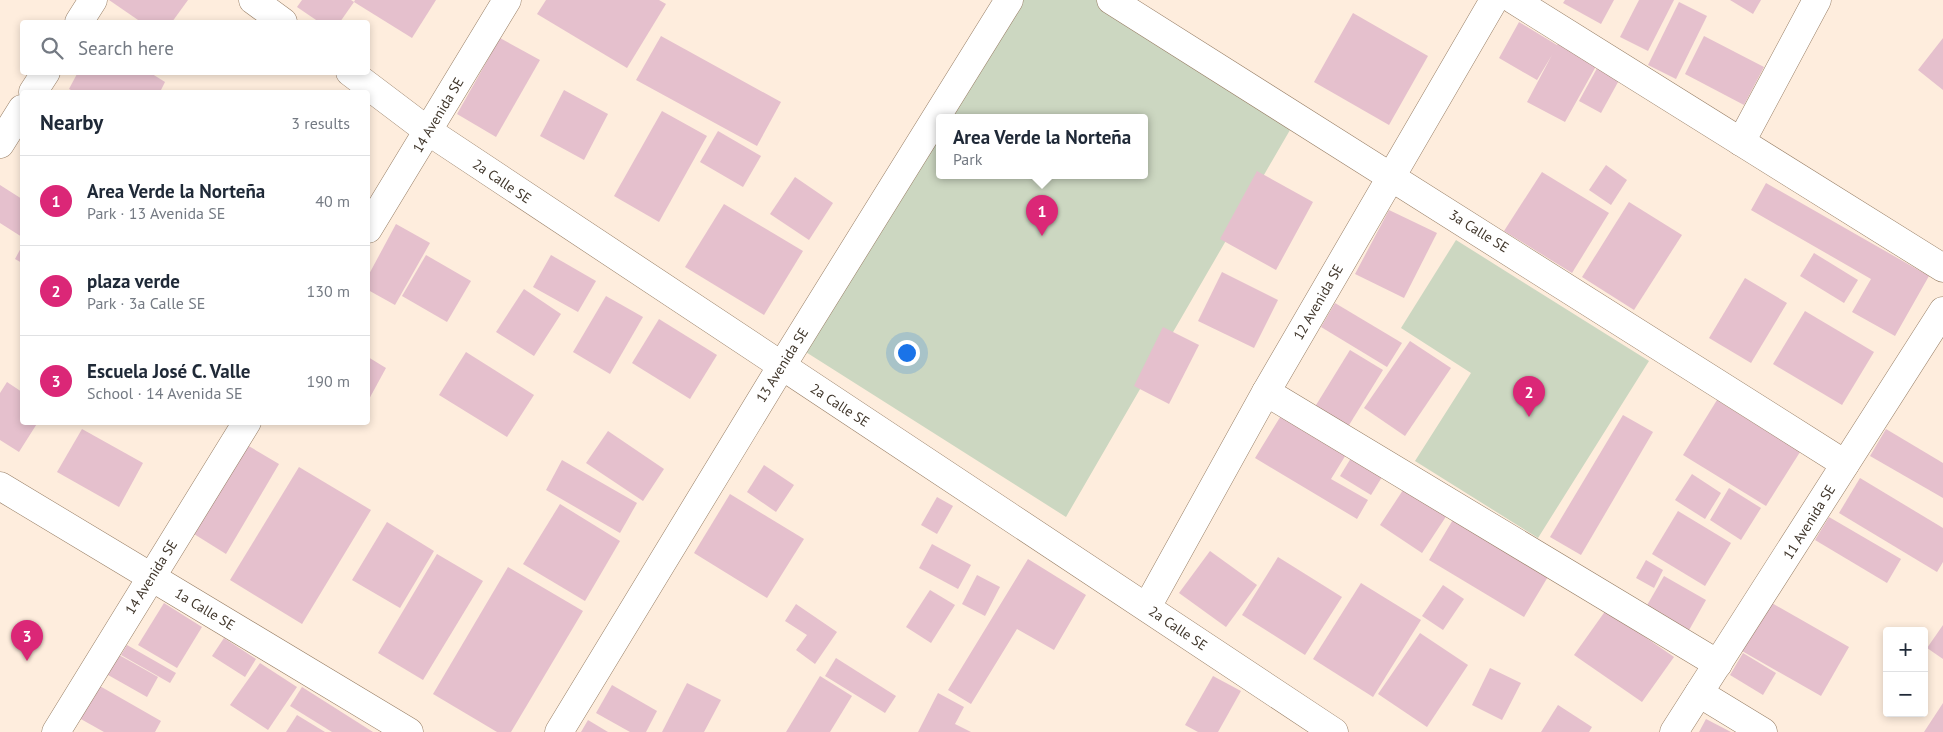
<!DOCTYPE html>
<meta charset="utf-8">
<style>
body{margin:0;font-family:"PT Sans",sans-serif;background:#f2f2f3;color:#1f2937}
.controls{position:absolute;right:15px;bottom:15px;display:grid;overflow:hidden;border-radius:5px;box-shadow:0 2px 8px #0003}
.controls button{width:45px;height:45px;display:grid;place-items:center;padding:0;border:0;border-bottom:1px solid #e0e1e3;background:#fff;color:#1f2937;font:25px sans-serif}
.you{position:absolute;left:906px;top:352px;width:18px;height:18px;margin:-12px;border:4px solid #fff;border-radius:50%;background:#1a73e8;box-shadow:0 0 0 8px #1a73e833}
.badge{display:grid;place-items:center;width:32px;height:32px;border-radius:50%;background:#db2777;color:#fff;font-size:16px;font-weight:700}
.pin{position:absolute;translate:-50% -41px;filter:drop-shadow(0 1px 2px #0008)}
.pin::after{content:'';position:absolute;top:26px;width:18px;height:15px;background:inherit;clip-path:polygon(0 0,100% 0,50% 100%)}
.popup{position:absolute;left:936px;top:114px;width:212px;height:65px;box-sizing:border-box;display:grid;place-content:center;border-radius:5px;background:#fff;filter:drop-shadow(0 1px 4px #0005);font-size:16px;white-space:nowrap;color:#747a83}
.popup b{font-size:19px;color:#1f2937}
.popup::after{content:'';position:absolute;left:50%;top:100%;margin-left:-10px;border:10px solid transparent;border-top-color:#fff}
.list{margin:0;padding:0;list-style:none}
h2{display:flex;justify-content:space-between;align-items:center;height:65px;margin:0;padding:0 20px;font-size:21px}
h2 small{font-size:16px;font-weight:400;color:#747a83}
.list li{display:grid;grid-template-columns:32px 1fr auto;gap:15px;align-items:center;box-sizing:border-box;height:90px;padding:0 20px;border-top:1px solid #e0e1e3}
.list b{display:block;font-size:19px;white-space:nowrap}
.list p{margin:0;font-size:16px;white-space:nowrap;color:#747a83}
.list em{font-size:16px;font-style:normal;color:#747a83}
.icon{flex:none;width:28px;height:28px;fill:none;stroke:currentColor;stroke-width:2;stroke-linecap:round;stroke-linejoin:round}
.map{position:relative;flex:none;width:1943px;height:732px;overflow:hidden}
.search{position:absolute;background:#fff;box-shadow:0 2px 8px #0003;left:20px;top:20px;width:350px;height:55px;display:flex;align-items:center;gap:12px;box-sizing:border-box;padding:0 18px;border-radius:5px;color:#747a83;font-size:19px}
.panel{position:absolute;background:#fff;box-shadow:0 2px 8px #0003;left:20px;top:90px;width:350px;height:335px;border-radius:5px}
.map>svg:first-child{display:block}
</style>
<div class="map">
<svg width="1943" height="732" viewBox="0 0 1943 732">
<rect width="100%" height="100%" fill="#feeddd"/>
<g fill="#ccd7c1" fill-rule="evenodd">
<path d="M 1004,0 L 1096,0 L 1290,130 L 1066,517 L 790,342 ZM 940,117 L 1144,117 L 1144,175 L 940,175 Z"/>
<path d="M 1456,240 L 1649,361 L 1538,538 L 1415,461 L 1471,373 L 1401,328 Z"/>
</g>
<g fill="#e5c0cd">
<path d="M 109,0 L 188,0 L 172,22 L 141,22 Z"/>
<path d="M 302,0 L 351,0 L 354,2 L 340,22 L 319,22 L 297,7 Z"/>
<path d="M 355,0 L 436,0 L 412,38 L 354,2 Z"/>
<path d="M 546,0 L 659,0 L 666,4 L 627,68 L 537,14 Z"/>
<path d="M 1565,0 L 1614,0 L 1601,24 L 1563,3 Z"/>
<path d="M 1639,0 L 1674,0 L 1648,51 L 1620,37 Z"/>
<path d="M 1730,0 L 1761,0 L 1753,14 Z"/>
<path d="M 1679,2 L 1707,16 L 1676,79 L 1648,65 Z"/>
<path d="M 1353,13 L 1428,56 L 1389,125 L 1314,82 Z"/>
<path d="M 1519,22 L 1557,45 L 1561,38 L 1600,59 L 1565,122 L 1527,102 L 1552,55 L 1537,80 L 1499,58 Z"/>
<path d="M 661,36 L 781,102 L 757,146 L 636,80 Z"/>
<path d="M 1704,36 L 1764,67 L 1744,105 L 1685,74 Z"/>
<path d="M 500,38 L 540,60 L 496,137 L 457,114 Z"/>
<path d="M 1943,38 L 1943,90 L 1918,70 Z"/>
<path d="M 1601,61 L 1623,73 L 1601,113 L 1579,101 Z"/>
<path d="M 78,72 L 149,72 L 165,82 L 160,92 L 75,92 L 69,89 Z"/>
<path d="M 564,90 L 608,114 L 584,160 L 540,136 Z"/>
<path d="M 662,111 L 707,136 L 659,222 L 614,196 Z"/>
<path d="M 718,131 L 761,156 L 743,187 L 700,162 Z"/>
<path d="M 1606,165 L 1627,180 L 1611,205 L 1589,190 Z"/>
<path d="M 1257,171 L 1313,202 L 1276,270 L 1220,239 Z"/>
<path d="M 1542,172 L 1609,213 L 1572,273 L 1504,231 Z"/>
<path d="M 795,177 L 833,203 L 809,240 L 770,214 Z"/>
<path d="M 1766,183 L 1929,276 L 1895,336 L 1852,312 L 1871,279 L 1751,210 Z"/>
<path d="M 0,185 L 22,199 L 22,237 L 0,223 Z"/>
<path d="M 1629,202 L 1682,235 L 1634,310 L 1582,277 Z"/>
<path d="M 724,204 L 803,251 L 764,315 L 685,267 Z"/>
<path d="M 1389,210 L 1437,233 L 1404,298 L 1355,274 Z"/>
<path d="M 396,224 L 430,243 L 395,305 L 368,290 L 368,276 Z"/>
<path d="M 22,246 L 22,263 L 15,259 Z"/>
<path d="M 1814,253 L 1858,280 L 1844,303 L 1800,276 Z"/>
<path d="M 426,255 L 471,281 L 447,322 L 402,296 Z"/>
<path d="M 551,255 L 596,281 L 578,312 L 533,287 Z"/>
<path d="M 1222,272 L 1278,300 L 1254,348 L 1198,321 Z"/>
<path d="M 1745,278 L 1787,303 L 1751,363 L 1709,338 Z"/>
<path d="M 524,289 L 561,314 L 534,356 L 496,332 Z"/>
<path d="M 606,296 L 643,317 L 610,374 L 573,352 Z"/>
<path d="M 1335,303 L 1402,343 L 1387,367 L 1321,327 Z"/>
<path d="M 1805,311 L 1874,352 L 1842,405 L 1773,364 Z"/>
<path d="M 659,319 L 717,355 L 690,399 L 632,363 Z"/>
<path d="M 1163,327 L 1199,345 L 1169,404 L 1134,386 Z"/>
<path d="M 1410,341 L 1451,368 L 1405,436 L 1364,408 Z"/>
<path d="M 1350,350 L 1383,370 L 1346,430 L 1313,410 Z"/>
<path d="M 466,352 L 534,395 L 507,437 L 439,395 Z"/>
<path d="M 368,357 L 386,368 L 368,401 Z"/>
<path d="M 7,382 L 22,392 L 22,422 L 38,422 L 19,452 L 0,440 L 0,393 Z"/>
<path d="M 1717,400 L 1800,452 L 1766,506 L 1683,455 Z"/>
<path d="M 1282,414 L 1347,453 L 1331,479 L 1368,500 L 1357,519 L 1255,458 Z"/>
<path d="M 1623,415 L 1653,432 L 1581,555 L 1550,537 Z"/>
<path d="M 82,429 L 143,463 L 119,507 L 57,472 Z"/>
<path d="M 1886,429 L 1943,463 L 1943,498 L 1870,456 Z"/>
<path d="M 608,431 L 664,469 L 643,501 L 586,463 Z"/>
<path d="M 247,445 L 279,464 L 226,554 L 194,534 Z"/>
<path d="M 1351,458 L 1382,477 L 1371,495 L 1340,476 Z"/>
<path d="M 562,460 L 637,503 L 620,533 L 546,490 Z"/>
<path d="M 764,465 L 794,485 L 776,512 L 747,492 Z"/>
<path d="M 299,467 L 371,510 L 302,624 L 230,580 Z"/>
<path d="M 1692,474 L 1721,493 L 1705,519 L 1675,500 Z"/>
<path d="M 1860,478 L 1943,528 L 1943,562 L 1937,572 L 1839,513 Z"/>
<path d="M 1407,484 L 1449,512 L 1422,553 L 1380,525 Z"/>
<path d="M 1729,488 L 1761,508 L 1741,540 L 1710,520 Z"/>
<path d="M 730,494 L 804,539 L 767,598 L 694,553 Z"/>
<path d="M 937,497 L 953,506 L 937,534 L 921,525 Z"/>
<path d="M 560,504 L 620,541 L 585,601 L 523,564 Z"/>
<path d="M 1678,511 L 1731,543 L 1705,586 L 1652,554 Z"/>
<path d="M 1829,517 L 1901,559 L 1887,583 L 1815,540 Z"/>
<path d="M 1454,518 L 1549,575 L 1524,617 L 1429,560 Z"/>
<path d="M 387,522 L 434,551 L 400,608 L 352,580 Z"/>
<path d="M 932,544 L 971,565 L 958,589 L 919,568 Z"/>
<path d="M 1210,551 L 1257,585 L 1226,627 L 1179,593 Z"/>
<path d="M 437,554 L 483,581 L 423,680 L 378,653 Z"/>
<path d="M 1278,557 L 1342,597 L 1305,655 L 1242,615 Z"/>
<path d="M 1028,559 L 1086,595 L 1054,650 L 1017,629 L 971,704 L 948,690 Z"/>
<path d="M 1646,560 L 1663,570 L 1654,588 L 1636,578 Z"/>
<path d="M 508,567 L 583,611 L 511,732 L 497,732 L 433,694 Z"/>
<path d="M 977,575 L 1000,587 L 985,616 L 962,604 Z"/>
<path d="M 1664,576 L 1706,600 L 1688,632 L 1646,607 Z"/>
<path d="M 1361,583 L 1421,620 L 1373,697 L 1313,659 Z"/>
<path d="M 1443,585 L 1464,599 L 1443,630 L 1422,616 Z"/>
<path d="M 930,590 L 955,605 L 931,643 L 906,627 Z"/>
<path d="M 1770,602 L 1849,647 L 1821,696 L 1742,651 Z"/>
<path d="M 164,603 L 202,627 L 177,668 L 138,645 Z"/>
<path d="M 796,604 L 837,632 L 815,664 L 796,650 L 807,635 L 785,621 Z"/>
<path d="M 1606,610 L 1674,657 L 1642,702 L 1574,655 Z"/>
<path d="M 1943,625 L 1943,659 L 1927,648 Z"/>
<path d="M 1420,633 L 1468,665 L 1427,727 L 1378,694 Z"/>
<path d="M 224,638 L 256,659 L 245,677 L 212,656 Z"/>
<path d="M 127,645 L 176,673 L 170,683 L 121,655 Z"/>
<path d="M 112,651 L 158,677 L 147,697 L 101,671 Z"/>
<path d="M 1743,653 L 1776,673 L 1763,695 L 1730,675 Z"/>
<path d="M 836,658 L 896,696 L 885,713 L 825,676 Z"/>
<path d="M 260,663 L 297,687 L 268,730 L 230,705 Z"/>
<path d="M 1490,668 L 1521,683 L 1502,720 L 1472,705 Z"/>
<path d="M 820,676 L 852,696 L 830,732 L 786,732 Z"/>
<path d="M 1213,676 L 1241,691 L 1218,732 L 1198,732 L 1185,725 Z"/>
<path d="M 687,683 L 721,700 L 704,732 L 662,732 Z"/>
<path d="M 98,685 L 161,721 L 155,732 L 104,732 L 79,718 Z"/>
<path d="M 612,685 L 657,711 L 646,732 L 630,732 L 596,713 Z"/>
<path d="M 302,687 L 373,732 L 332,732 L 290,706 Z"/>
<path d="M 938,693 L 964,707 L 955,724 L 971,732 L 918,732 Z"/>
<path d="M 1943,703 L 1943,732 L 1924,732 Z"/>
<path d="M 1558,705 L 1592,727 L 1589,732 L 1541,732 Z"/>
<path d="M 297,715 L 325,732 L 286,732 Z"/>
<path d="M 1706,719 L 1731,732 L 1699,732 Z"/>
<path d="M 588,720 L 608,732 L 581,732 Z"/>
</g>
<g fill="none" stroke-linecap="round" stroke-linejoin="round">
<g stroke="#977e65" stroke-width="29">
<g id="minor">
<path d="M 253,0 L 283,22"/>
<path d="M 1111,0 L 1845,464"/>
<path d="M 1514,0 L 1943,268"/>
<path d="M 79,22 L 93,0"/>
<path d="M 350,72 L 428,131 L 1334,732"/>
<path d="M 33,92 L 46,72"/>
<path d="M 1741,142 L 1817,0"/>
<path d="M 0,144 L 22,109"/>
<path d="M 368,229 L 507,0"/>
<path d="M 1266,392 L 1718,664"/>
<path d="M 0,486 L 409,732"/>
<path d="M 1147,607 L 1266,392 L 1494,0"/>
<path d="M 1699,693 L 1763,732"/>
<path d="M 56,732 L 247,422"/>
<path d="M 559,732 L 781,367 L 1009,0"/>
<path d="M 1674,732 L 1943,311"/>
</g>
</g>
<use href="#minor" stroke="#fff" stroke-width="28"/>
</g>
<g text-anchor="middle" stroke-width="4" stroke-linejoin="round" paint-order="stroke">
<g font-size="14" fill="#41372c" stroke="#fff">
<text transform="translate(438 115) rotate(-59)" y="5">14 Avenida SE</text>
<text transform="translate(502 181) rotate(34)" y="5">2a Calle SE</text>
<text transform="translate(1479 231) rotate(32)" y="5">3a Calle SE</text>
<text transform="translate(1318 302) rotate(-60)" y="5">12 Avenida SE</text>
<text transform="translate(782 365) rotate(-58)" y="5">13 Avenida SE</text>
<text transform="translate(840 405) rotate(33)" y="5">2a Calle SE</text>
<text transform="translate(1809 522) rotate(-58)" y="5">11 Avenida SE</text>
<text transform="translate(151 577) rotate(-58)" y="5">14 Avenida SE</text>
<text transform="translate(205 609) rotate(31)" y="5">1a Calle SE</text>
<text transform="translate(1178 628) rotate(34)" y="5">2a Calle SE</text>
</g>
</g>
</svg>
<div class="controls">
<button>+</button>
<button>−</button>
</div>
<div class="you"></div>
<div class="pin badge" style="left:1042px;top:236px">1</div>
<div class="popup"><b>Area Verde la Norteña</b>Park</div>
<div class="pin badge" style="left:1529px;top:417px">2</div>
<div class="pin badge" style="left:27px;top:661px">3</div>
<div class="search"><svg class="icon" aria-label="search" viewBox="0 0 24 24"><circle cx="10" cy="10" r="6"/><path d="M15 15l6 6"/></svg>Search here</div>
<section class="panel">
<h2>Nearby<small>3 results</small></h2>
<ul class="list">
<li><span class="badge">1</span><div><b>Area Verde la Norteña</b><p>Park · 13 Avenida SE</p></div><em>40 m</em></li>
<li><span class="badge">2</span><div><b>plaza verde</b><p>Park · 3a Calle SE</p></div><em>130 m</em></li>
<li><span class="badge">3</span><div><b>Escuela José C. Valle</b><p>School · 14 Avenida SE</p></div><em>190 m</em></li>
</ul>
</section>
</div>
